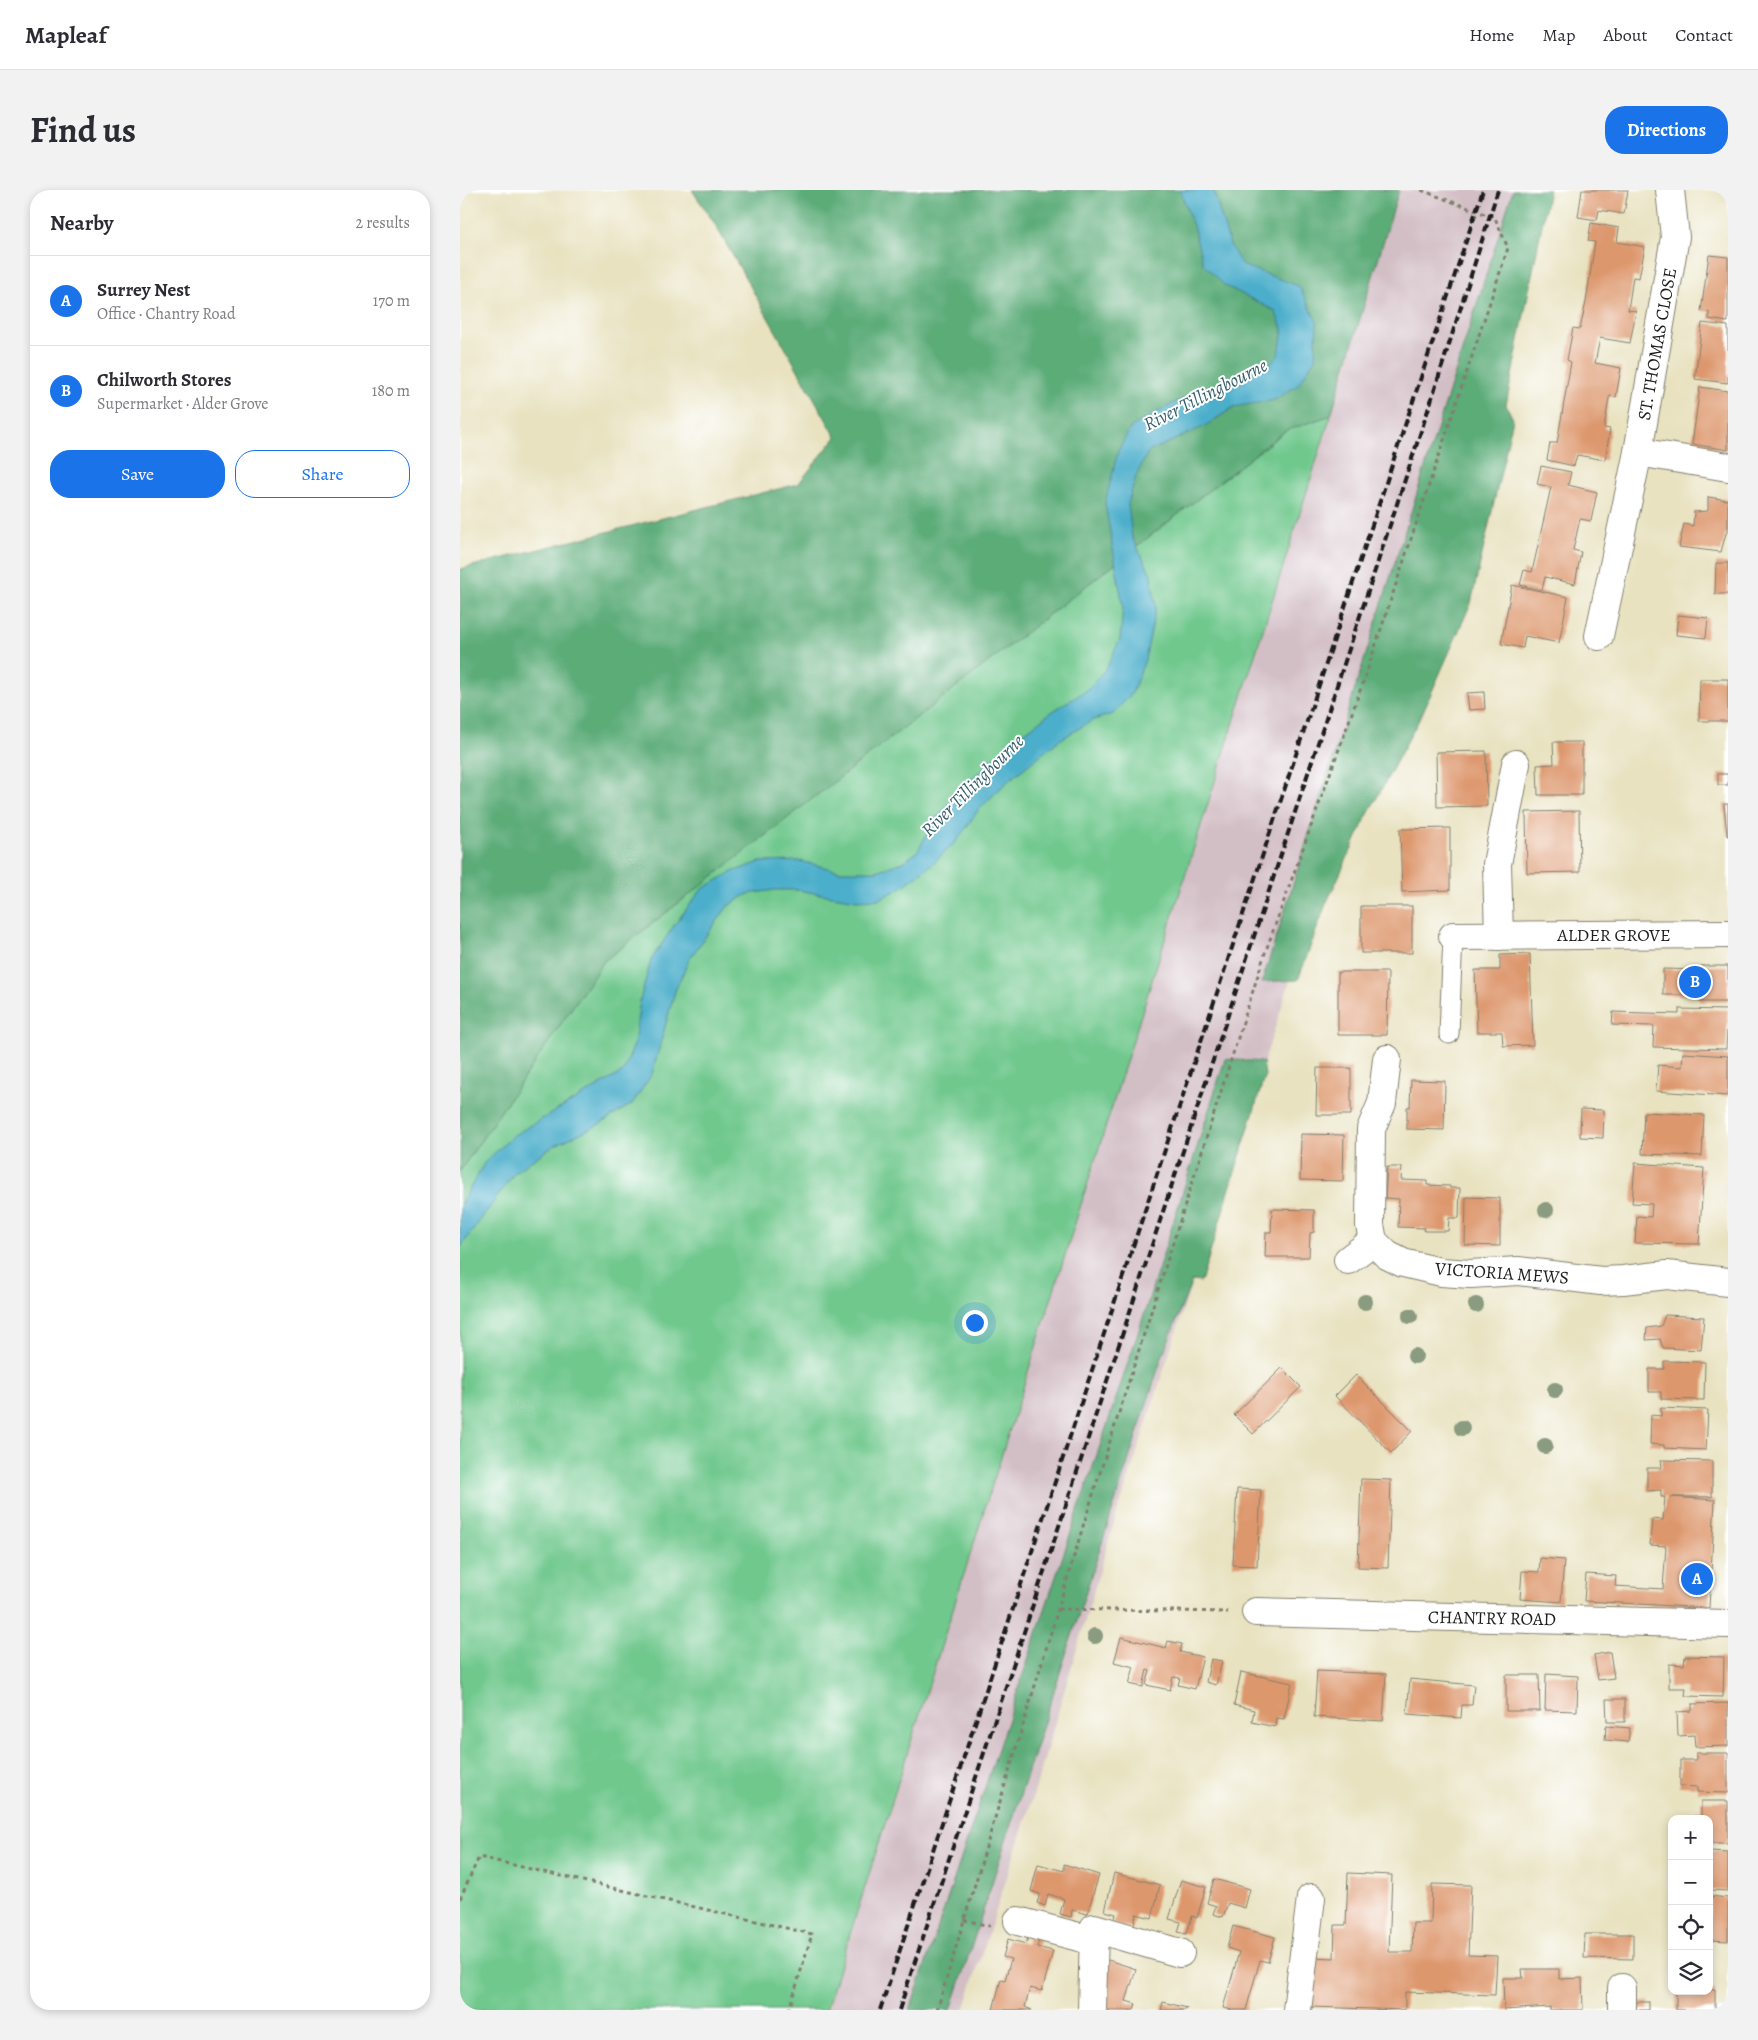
<!DOCTYPE html>
<meta charset="utf-8">
<style>
body{margin:0;font-family:Alegreya,serif;background:#f2f2f3;color:#2b2b33}
.controls{position:absolute;right:15px;bottom:15px;display:grid;overflow:hidden;border-radius:10px;box-shadow:0 2px 8px #0003}
.controls button{width:45px;height:45px;display:grid;place-items:center;padding:0;border:0;border-bottom:1px solid #e1e1e2;background:#fff;color:#2b2b33;font:25px sans-serif}
.you{position:absolute;left:514px;top:1132px;width:18px;height:18px;margin:-12px;border:4px solid #fff;border-radius:50%;background:#1a73e8;box-shadow:0 0 0 8px #1a73e833}
.badge{display:grid;place-items:center;width:32px;height:32px;border-radius:50%;background:#1a73e8;color:#fff;font-size:16px;font-weight:700}
.pin{position:absolute;translate:-50% -50%;border:2px solid #fff;box-shadow:0 1px 5px #0006}
.list{margin:0;padding:0;list-style:none}
h2{display:flex;justify-content:space-between;align-items:center;height:65px;margin:0;padding:0 20px;font-size:21px}
h2 small{font-size:16px;font-weight:400;color:#7c7c81}
.list li{display:grid;grid-template-columns:32px 1fr auto;gap:15px;align-items:center;box-sizing:border-box;height:90px;padding:0 20px;border-top:1px solid #e1e1e2}
.list b{display:block;font-size:19px;white-space:nowrap}
.list p{margin:0;font-size:16px;white-space:nowrap;color:#7c7c81}
.list em{font-size:16px;font-style:normal;color:#7c7c81}
.actions{display:flex;gap:10px;padding:15px 20px}
.actions a{flex:1;padding:11px 0;border:1px solid #1a73e8;border-radius:20px;text-align:center;font-size:18px;color:#1a73e8}
.actions .main{background:#1a73e8;color:#fff}
.icon{flex:none;width:28px;height:28px;fill:none;stroke:currentColor;stroke-width:2;stroke-linecap:round;stroke-linejoin:round}
.map{position:relative;flex:none;width:1268px;height:1820px;overflow:hidden;border-radius:20px}
header{display:flex;align-items:center;gap:30px;box-sizing:border-box;height:70px;padding:0 25px;background:#fff;border-bottom:1px solid #e1e1e2}
header strong{font-size:24px}
nav{display:flex;gap:28px;margin-inline-start:auto;font-size:18px}
.intro{display:flex;align-items:center;justify-content:space-between;box-sizing:border-box;height:120px;padding:0 30px}
h1{margin:0;font-size:35px}
.button{padding:12px 22px;border-radius:20px;background:#1a73e8;color:#fff;font-size:18px;font-weight:700}
main{display:flex;gap:30px;padding:0 30px}
aside{flex:1;background:#fff;border-radius:20px;box-shadow:0 2px 8px #0003}
.map>svg:first-child{display:block}
</style>
<header>
<strong>Mapleaf</strong>
<nav><a>Home</a><a>Map</a><a>About</a><a>Contact</a></nav>
</header>
<div class="intro"><h1>Find us</h1><a class="button">Directions</a></div>
<main>
<aside>
<h2>Nearby<small>2 results</small></h2>
<ul class="list">
<li><span class="badge">A</span><div><b>Surrey Nest</b><p>Office · Chantry Road</p></div><em>170 m</em></li>
<li><span class="badge">B</span><div><b>Chilworth Stores</b><p>Supermarket · Alder Grove</p></div><em>180 m</em></li>
</ul>
<div class="actions"><a class="main">Save</a><a>Share</a></div>
</aside>
<div class="map">
<svg width="1268" height="1820" viewBox="0 0 1268 1820">
<rect width="100%" height="100%" fill="#fff"/>
<filter id="ink" filterUnits="userSpaceOnUse"><feTurbulence type="fractalNoise" baseFrequency=".02" numOctaves="2"/><feDisplacementMap in="SourceGraphic" scale="10" xChannelSelector="R" yChannelSelector="G"/><feConvolveMatrix kernelMatrix="1 2 1 2 8 2 1 2 1" color-interpolation-filters="sRGB"/></filter>
<filter id="wash" filterUnits="userSpaceOnUse"><feTurbulence type="fractalNoise" baseFrequency=".0096" numOctaves="4" result="noise"/><feDisplacementMap in="SourceGraphic" scale="20" xChannelSelector="R" yChannelSelector="G"/><feGaussianBlur stdDeviation="1.12" result="paint"/><feColorMatrix in="noise" values="0 0 0 0 0 0 0 0 0 0 0 0 0 0 0 0 0 1.4 0 .05"/><feComposite in="paint" operator="in"/></filter>
<g filter="url(#wash)">
<rect width="100%" height="100%" fill="#e8e2c0"/>
<path fill="#d2bec5" d="M 939,0 L 1078,0 L 823,813 L 652,1339 L 575,1600 L 504,1820 L 366,1820 L 871,225 Z"/>
<path fill="#70c88d" stroke="#467254" d="M 871,225 L 366,1820 L 0,1820 L 0,981 L 144,771 L 825,241 Z"/>
<g fill="#5cac78" stroke="#3c644a">
<path d="M 232,0 L 939,0 L 871,225 L 825,241 L 144,771 L 0,981 L 0,379 L 338,294 L 376,247 L 253,31 Z"/>
<path d="M 1053,0 L 1089,0 L 1046,215 L 1053,229 L 1011,413 L 962,524 L 906,628 L 866,714 L 838,790 L 802,792 Z"/>
<path d="M 765,869 L 803,872 L 805,885 L 741,1092 L 732,1091 L 702,1167 L 491,1820 L 450,1820 L 680,1137 Z"/>
</g>
<path fill="#4caecb" stroke="#346574" d="M 720,0 L 753,0 L 770,55 L 782,75 L 839,96 L 857,132 L 855,169 L 838,195 L 814,210 L 774,217 L 745,236 L 688,262 L 676,286 L 668,313 L 672,347 L 691,384 L 696,417 L 685,470 L 672,503 L 653,524 L 633,530 L 598,551 L 549,590 L 519,619 L 496,652 L 471,675 L 439,699 L 419,709 L 397,710 L 337,700 L 315,700 L 288,704 L 268,716 L 230,768 L 215,801 L 192,884 L 172,914 L 140,934 L 95,955 L 56,981 L 0,1058 L 0,1015 L 25,972 L 54,945 L 163,882 L 174,855 L 180,810 L 191,770 L 215,734 L 242,699 L 272,682 L 300,672 L 340,671 L 380,681 L 416,681 L 443,672 L 457,662 L 475,630 L 503,598 L 549,554 L 593,521 L 627,500 L 647,477 L 660,449 L 663,417 L 645,313 L 658,261 L 671,237 L 714,213 L 807,177 L 819,164 L 823,140 L 815,121 L 764,95 L 743,74 L 733,36 Z"/>
<g id="blocks">
<g fill="#dd976d">
<path d="M 1122,0 L 1168,0 L 1164,24 L 1139,20 L 1137,30 L 1118,27 Z"/>
<path d="M 1131,33 L 1159,38 L 1157,52 L 1185,57 L 1179,88 L 1173,87 L 1168,120 L 1176,121 L 1170,153 L 1140,148 L 1135,173 L 1161,178 L 1156,207 L 1150,206 L 1149,208 L 1144,238 L 1150,239 L 1145,270 L 1117,265 L 1114,276 L 1087,270 L 1090,253 L 1097,253 L 1111,172 L 1107,170 L 1113,138 L 1120,139 L 1126,112 L 1135,52 L 1128,51 Z"/>
<path d="M 1249,65 L 1268,67 L 1268,132 L 1249,129 L 1249,122 L 1241,121 Z"/>
<path d="M 1242,133 L 1268,136 L 1268,193 L 1235,189 Z"/>
<path d="M 1240,197 L 1268,201 L 1268,260 L 1232,254 Z"/>
<path d="M 1081,276 L 1111,282 L 1108,295 L 1137,302 L 1131,331 L 1120,329 L 1113,360 L 1121,362 L 1115,394 L 1085,387 L 1082,400 L 1060,395 L 1064,380 L 1072,382 L 1091,297 L 1077,294 Z"/>
<path d="M 1248,307 L 1268,310 L 1268,343 L 1266,343 L 1261,362 L 1219,357 L 1224,334 L 1233,336 L 1234,322 L 1248,321 Z"/>
<path d="M 1256,373 L 1268,373 L 1268,404 L 1255,404 Z"/>
<path d="M 1052,395 L 1108,407 L 1099,453 L 1065,446 L 1063,458 L 1041,454 Z"/>
<path d="M 1218,425 L 1248,428 L 1246,448 L 1216,445 Z"/>
<path d="M 1240,489 L 1268,489 L 1268,531 L 1239,531 Z"/>
<path d="M 1024,502 L 1025,519 L 1009,520 L 1007,503 Z"/>
<path d="M 1093,552 L 1122,552 L 1122,605 L 1078,605 L 1077,575 L 1094,574 Z"/>
<path d="M 1026,561 L 1027,616 L 977,617 L 976,562 Z"/>
<rect x="1258" y="584" width="10" height="11"/>
<path d="M 1264,614 L 1268,614 L 1268,646 L 1267,646 Z"/>
<path d="M 1119,621 L 1120,682 L 1067,683 L 1066,622 Z"/>
<path d="M 990,638 L 990,700 L 942,702 L 940,639 Z"/>
<rect x="901" y="716" width="51" height="47"/>
<path d="M 1070,764 L 1073,855 L 1043,856 L 1042,842 L 1017,842 L 1015,780 L 1040,780 L 1040,765 Z"/>
<path d="M 1241,776 L 1268,776 L 1268,812 L 1239,812 L 1239,805 L 1203,805 L 1203,779 L 1240,780 Z"/>
<path d="M 878,782 L 928,782 L 927,845 L 878,845 Z"/>
<path d="M 1219,819 L 1268,820 L 1266,859 L 1193,857 L 1194,836 L 1152,835 L 1153,822 L 1219,824 Z"/>
<path d="M 1223,863 L 1268,866 L 1268,906 L 1196,901 L 1198,875 L 1222,877 Z"/>
<path d="M 857,878 L 891,878 L 891,925 L 856,925 Z"/>
<path d="M 951,890 L 985,891 L 984,940 L 947,939 L 947,917 L 950,917 Z"/>
<path d="M 1121,919 L 1144,920 L 1143,948 L 1120,947 Z"/>
<path d="M 1184,922 L 1244,925 L 1242,966 L 1182,964 Z"/>
<path d="M 841,944 L 884,945 L 883,991 L 840,990 Z"/>
<path d="M 1175,973 L 1244,978 L 1239,1054 L 1175,1053 L 1177,1026 L 1191,1027 L 1192,1014 L 1172,1013 Z"/>
<path d="M 927,977 L 942,977 L 941,990 L 967,991 L 967,995 L 990,996 L 990,998 L 1000,998 L 999,1028 L 989,1028 L 988,1041 L 964,1041 L 965,1038 L 938,1037 L 939,1009 L 925,1008 Z"/>
<path d="M 1006,1007 L 1040,1008 L 1040,1056 L 1005,1055 Z"/>
<path d="M 812,1019 L 854,1020 L 854,1042 L 850,1043 L 849,1067 L 805,1067 L 806,1042 L 811,1042 Z"/>
<path d="M 1205,1125 L 1244,1127 L 1241,1160 L 1203,1158 L 1200,1149 L 1186,1150 L 1187,1138 L 1201,1136 Z"/>
<path d="M 1204,1171 L 1245,1172 L 1244,1210 L 1201,1209 L 1201,1202 L 1189,1202 L 1189,1179 L 1204,1179 Z"/>
<path d="M 822,1178 L 841,1197 L 793,1244 L 774,1225 Z"/>
<path d="M 896,1185 L 952,1241 L 931,1263 L 875,1206 Z"/>
<path d="M 1201,1218 L 1248,1220 L 1246,1260 L 1204,1258 L 1204,1255 L 1190,1254 L 1191,1225 L 1201,1226 Z"/>
<path d="M 1201,1270 L 1252,1271 L 1252,1307 L 1211,1307 L 1255,1310 L 1249,1418 L 1124,1411 L 1126,1384 L 1156,1386 L 1155,1396 L 1203,1399 L 1206,1356 L 1190,1355 L 1192,1329 L 1203,1330 L 1205,1307 L 1201,1307 L 1201,1300 L 1187,1301 L 1187,1278 L 1202,1278 Z"/>
<path d="M 901,1289 L 931,1290 L 928,1378 L 898,1377 Z"/>
<path d="M 777,1299 L 801,1300 L 797,1376 L 773,1375 Z"/>
<path d="M 1080,1368 L 1104,1370 L 1101,1412 L 1060,1409 L 1062,1381 L 1079,1382 Z"/>
<path d="M 661,1447 L 706,1458 L 708,1451 L 722,1454 L 720,1462 L 743,1467 L 735,1499 L 718,1495 L 720,1488 L 713,1487 L 710,1500 L 686,1495 L 690,1481 L 687,1480 L 683,1497 L 669,1494 L 674,1477 L 654,1472 Z"/>
<path d="M 1150,1462 L 1154,1488 L 1138,1490 L 1134,1465 Z"/>
<path d="M 1225,1466 L 1264,1467 L 1263,1507 L 1225,1506 L 1226,1498 L 1209,1498 L 1209,1474 L 1224,1475 Z"/>
<path d="M 751,1469 L 762,1471 L 756,1495 L 746,1492 Z"/>
<path d="M 857,1481 L 926,1484 L 923,1531 L 854,1527 Z"/>
<path d="M 781,1482 L 832,1493 L 824,1529 L 816,1528 L 815,1537 L 792,1532 L 794,1520 L 774,1515 Z"/>
<path d="M 1086,1484 L 1118,1486 L 1117,1521 L 1085,1520 Z"/>
<path d="M 1046,1485 L 1079,1485 L 1080,1521 L 1046,1521 Z"/>
<path d="M 950,1489 L 1014,1495 L 1012,1515 L 1002,1515 L 1001,1528 L 947,1524 Z"/>
<path d="M 1146,1509 L 1165,1509 L 1165,1532 L 1147,1532 Z"/>
<path d="M 1268,1513 L 1268,1556 L 1235,1557 L 1234,1545 L 1218,1546 L 1217,1522 L 1232,1521 L 1232,1514 Z"/>
<path d="M 1146,1536 L 1170,1538 L 1168,1552 L 1145,1550 Z"/>
<path d="M 1236,1563 L 1268,1563 L 1268,1603 L 1237,1602 L 1237,1597 L 1220,1596 L 1220,1570 L 1236,1570 Z"/>
<path d="M 1241,1611 L 1268,1611 L 1268,1653 L 1249,1653 L 1249,1629 L 1233,1629 L 1233,1626 L 1241,1626 Z"/>
<path d="M 1249,1661 L 1268,1662 L 1268,1701 L 1249,1700 Z"/>
<path d="M 578,1674 L 604,1681 L 604,1674 L 639,1685 L 627,1724 L 612,1720 L 611,1727 L 600,1724 L 604,1709 L 588,1704 L 585,1716 L 577,1713 L 580,1704 L 571,1701 Z"/>
<path d="M 654,1683 L 700,1695 L 692,1728 L 676,1724 L 673,1739 L 653,1734 L 656,1724 L 645,1721 Z"/>
<path d="M 888,1683 L 932,1685 L 929,1762 L 952,1762 L 953,1733 L 971,1733 L 972,1694 L 1011,1695 L 1008,1765 L 1037,1766 L 1035,1805 L 945,1802 L 945,1820 L 850,1817 L 852,1767 L 874,1768 L 875,1735 L 886,1735 Z"/>
<path d="M 754,1689 L 790,1699 L 785,1718 L 768,1713 L 763,1727 L 753,1724 L 756,1716 L 747,1713 Z"/>
<path d="M 721,1690 L 746,1697 L 737,1728 L 732,1726 L 727,1744 L 718,1742 L 721,1732 L 709,1729 Z"/>
<path d="M 1250,1706 L 1268,1708 L 1268,1751 L 1249,1750 Z"/>
<path d="M 773,1736 L 815,1747 L 808,1772 L 800,1770 L 786,1820 L 772,1820 L 763,1818 L 779,1762 L 767,1758 Z"/>
<path d="M 569,1744 L 580,1747 L 577,1757 L 593,1761 L 582,1801 L 570,1798 L 565,1817 L 572,1820 L 533,1820 L 541,1789 L 545,1790 L 551,1769 L 543,1767 L 548,1749 L 566,1754 Z"/>
<path d="M 1125,1744 L 1173,1744 L 1173,1769 L 1124,1768 Z"/>
<path d="M 645,1769 L 676,1779 L 666,1811 L 676,1814 L 674,1820 L 639,1820 Z"/>
<path d="M 1062,1779 L 1099,1779 L 1099,1789 L 1122,1788 L 1123,1820 L 1090,1820 L 1090,1817 L 1044,1820 L 1043,1788 L 1063,1788 Z"/>
<path d="M 1255,1799 L 1255,1820 L 1216,1820 L 1216,1801 L 1249,1801 L 1249,1800 Z"/>
<path d="M 703,1812 L 727,1818 L 726,1820 L 701,1820 Z"/>
<rect x="1172" y="1812" width="17" height="8"/>
</g>
</g>
</g>
<g filter="url(#ink)">
<use href="#blocks" fill-opacity="0" stroke="#827f6e" stroke-width="1"/>
<g fill="none" stroke-linecap="round" stroke-linejoin="round">
<g stroke="#827f6e" stroke-width="21">
<path id="service" d="M 989,844 L 993,746"/>
</g>
<g stroke="#827f6e" stroke-width="30">
<g id="minor">
<path d="M 1178,262 L 1268,277"/>
<path d="M 1139,446 L 1178,262 L 1215,47 L 1210,0"/>
<path d="M 993,746 L 1268,744"/>
<path d="M 1039,746 L 1037,674 L 1056,574"/>
<path d="M 927,869 L 922,913 L 911,939 L 910,1035 L 913,1051 L 927,1065 L 943,1073 L 981,1082 L 1011,1084 L 1058,1081 L 1141,1091 L 1163,1090 L 1207,1085 L 1268,1092"/>
<path d="M 888,1070 L 913,1051"/>
<path d="M 796,1422 L 1268,1434"/>
<path d="M 558,1731 L 634,1751"/>
<path d="M 632,1820 L 634,1738 L 720,1763"/>
<path d="M 837,1820 L 851,1708"/>
<path d="M 1162,1820 L 1162,1798"/>
</g>
</g>
<g stroke="#827f6e" stroke-width="3" stroke-dasharray="4 4" stroke-linecap="butt">
<path d="M 598,1419 L 768,1422"/>
<path d="M 0,1709 L 19,1667 L 352,1744 L 329,1820"/>
<path d="M 504,1730 L 530,1736"/>
<path d="M 477,1820 L 624,1333 L 804,766 L 905,487 L 1048,58 L 1035,28 L 961,0"/>
</g>
<use href="#service" stroke="#fff" stroke-width="19"/>
<use href="#minor" stroke="#fff" stroke-width="28"/>
<g stroke="#1c1c1c" stroke-width="4" stroke-dasharray="8 4" stroke-linecap="butt">
<path d="M 420,1820 L 1023,0"/>
<path d="M 439,1820 L 971,211 L 1038,0"/>
</g>
</g>
<g fill="#8a9b7f">
<circle cx="1086" cy="1020" r="8"/>
<circle cx="905" cy="1112" r="8"/>
<circle cx="1016" cy="1115" r="8"/>
<circle cx="950" cy="1126" r="8"/>
<circle cx="955" cy="1166" r="8"/>
<circle cx="1095" cy="1200" r="8"/>
<circle cx="1002" cy="1238" r="8"/>
<circle cx="1085" cy="1256" r="8"/>
<circle cx="635" cy="1446" r="8"/>
</g>
</g>
<g text-anchor="middle" stroke-width="4" stroke-linejoin="round" paint-order="stroke">
<g font-size="18" fill="#1c1c1c" stroke="#fff">
<text transform="translate(1197 154) rotate(-80)" y="6">ST. THOMAS CLOSE</text>
<text x="1154" y="751">ALDER GROVE</text>
<text transform="translate(1042 1083) rotate(4)" y="6">VICTORIA MEWS</text>
<text transform="translate(1032 1428) rotate(1)" y="6">CHANTRY ROAD</text>
</g>
<g font-size="19" font-style="italic" fill="#325e6b" stroke="#fff">
<text transform="translate(745 204) rotate(-27)" y="7">River Tillingbourne</text>
<text transform="translate(512 595) rotate(-45)" y="7">River Tillingbourne</text>
</g>
</g>
</svg>
<div class="controls">
<button>+</button>
<button>−</button>
<button><svg class="icon" aria-label="locate" viewBox="0 0 24 24"><circle cx="12" cy="12" r="6"/><path d="M12 2v4M12 18v4M2 12h4M18 12h4"/></svg></button>
<button><svg class="icon" aria-label="layers" viewBox="0 0 24 24"><path d="M12 4l9 5-9 5-9-5zM3 14l9 5 9-5"/></svg></button>
</div>
<div class="you"></div>
<div class="pin badge" style="left:1237px;top:1389px">A</div>
<div class="pin badge" style="left:1235px;top:792px">B</div>
</div>
</main>
